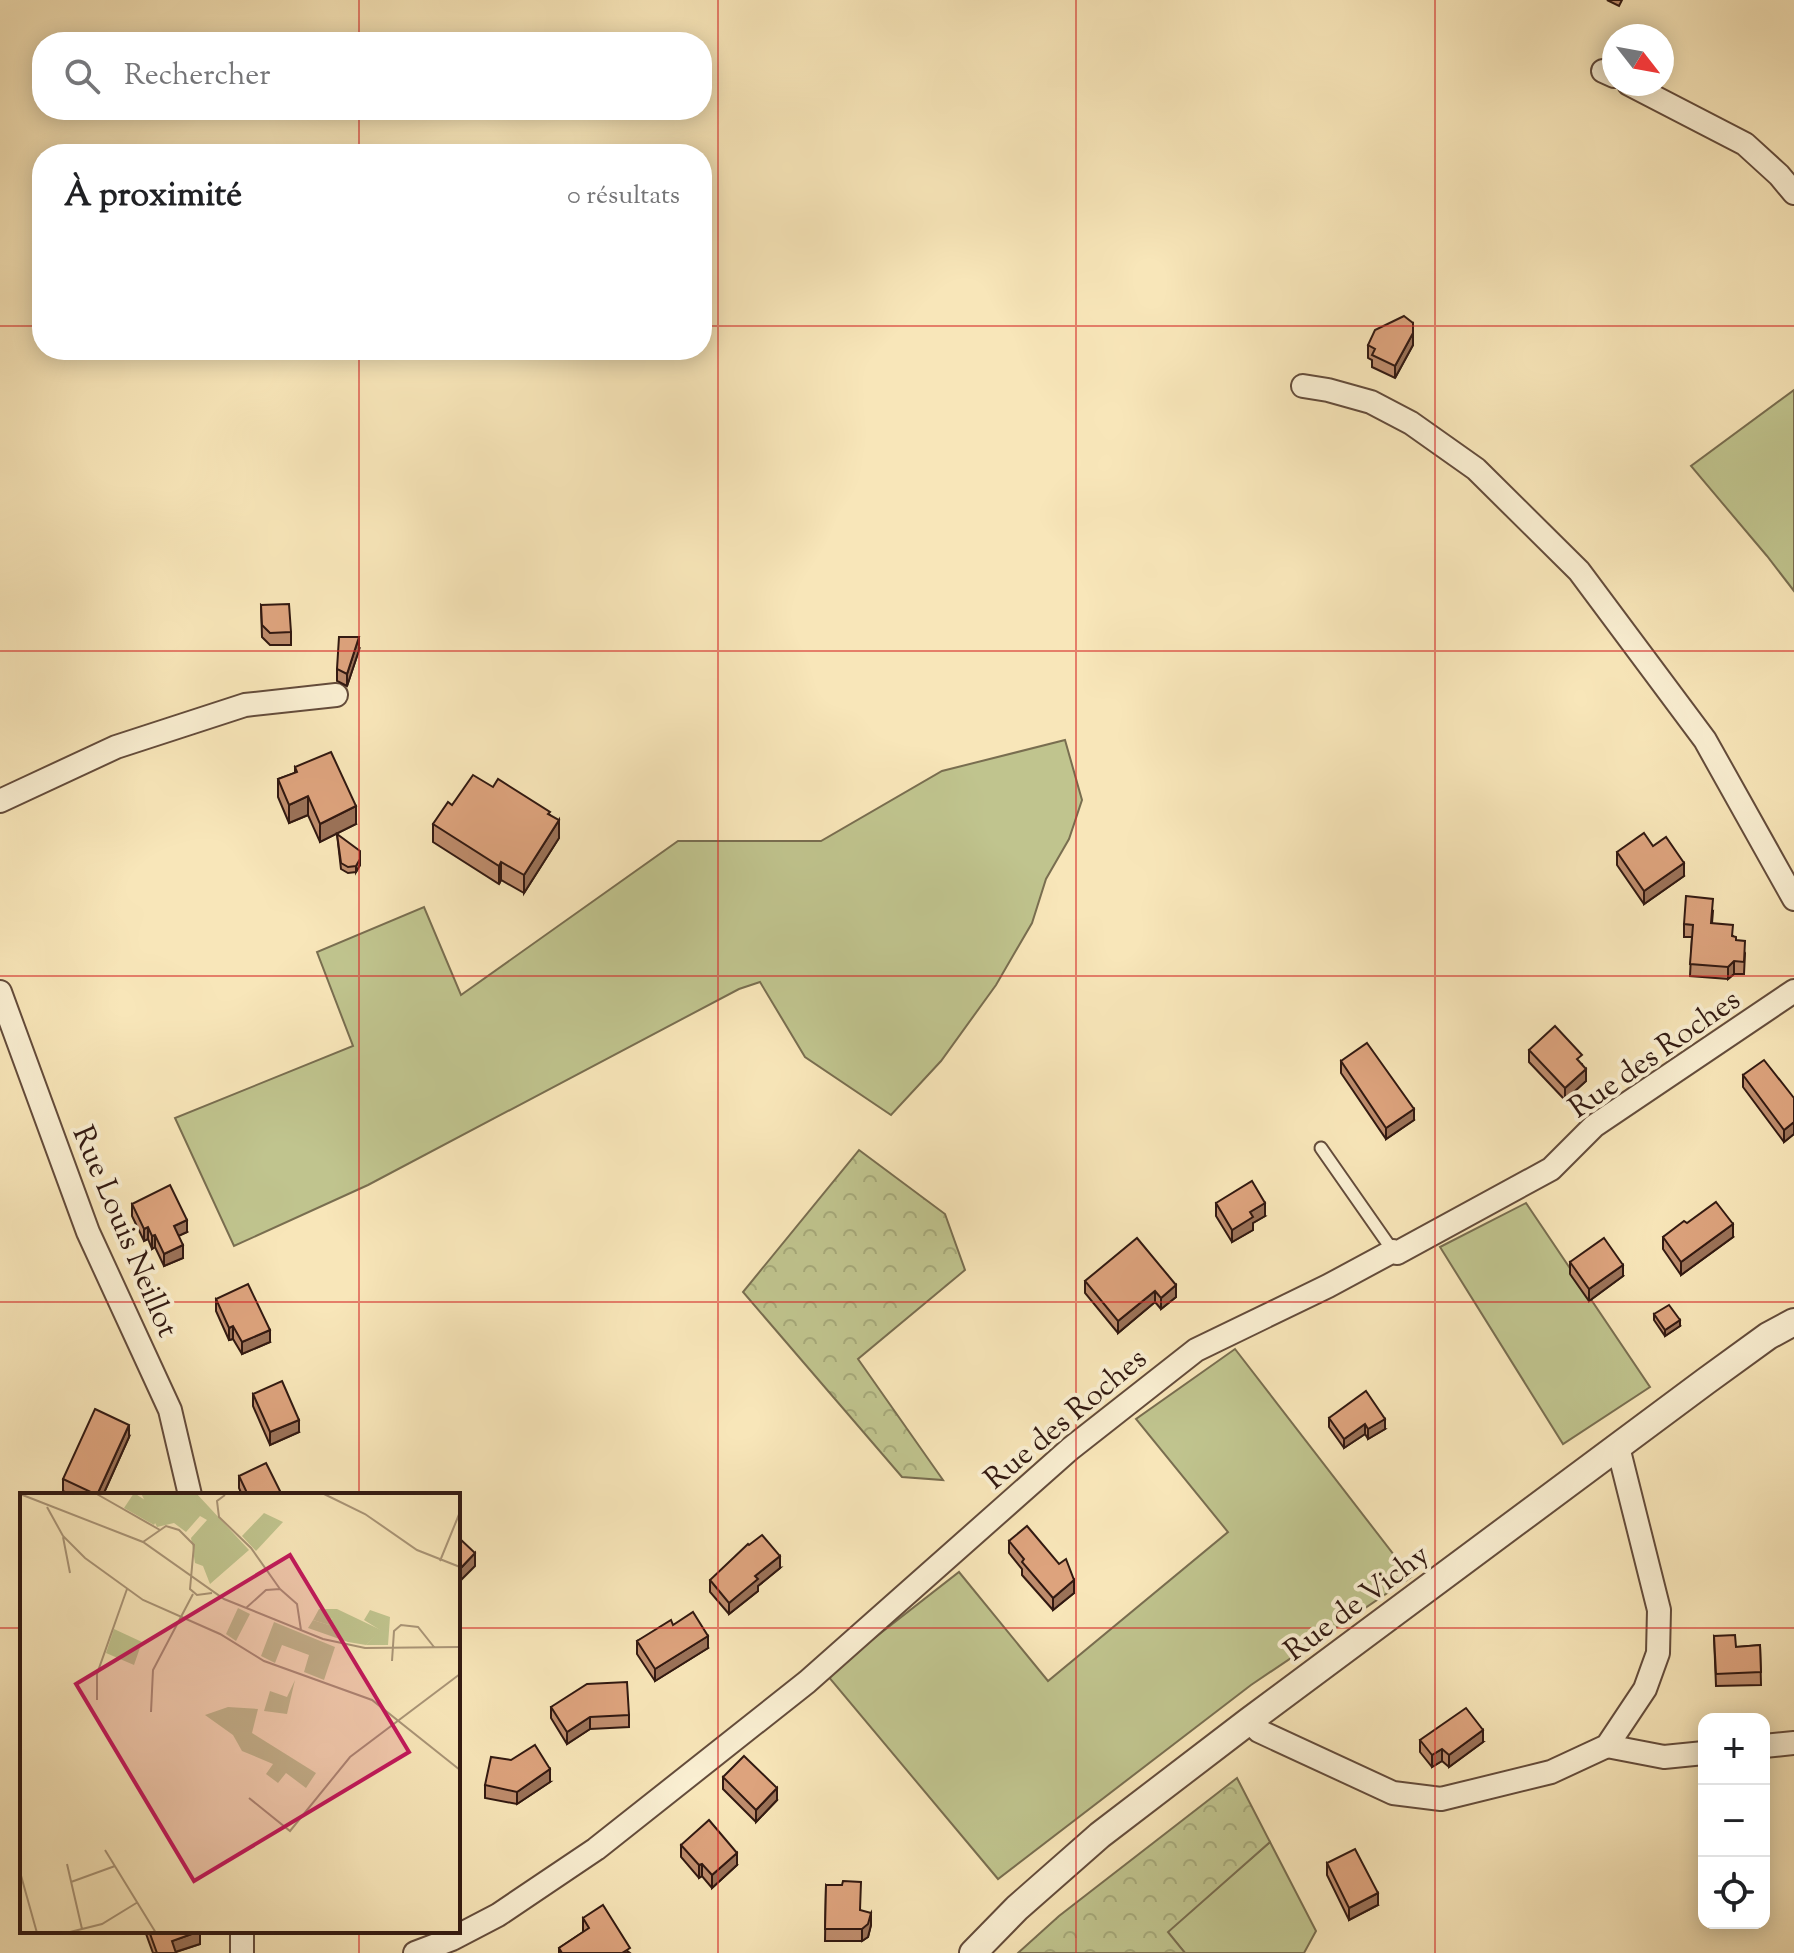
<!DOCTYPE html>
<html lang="fr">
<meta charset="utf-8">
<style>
body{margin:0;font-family:"Sorts Mill Goudy",serif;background:#f2f2f2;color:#202124}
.controls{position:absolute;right:24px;bottom:24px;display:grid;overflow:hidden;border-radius:16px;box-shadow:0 4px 20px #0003}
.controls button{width:72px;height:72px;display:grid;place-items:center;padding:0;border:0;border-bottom:2px solid #e0e0e0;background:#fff;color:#202124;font:40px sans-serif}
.compass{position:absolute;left:1602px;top:24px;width:72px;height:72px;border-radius:50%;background:#fff;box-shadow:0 4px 20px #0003;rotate:121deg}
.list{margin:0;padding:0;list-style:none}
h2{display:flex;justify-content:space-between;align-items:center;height:104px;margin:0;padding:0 32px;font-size:34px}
h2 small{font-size:26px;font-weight:400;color:#757577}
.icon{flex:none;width:44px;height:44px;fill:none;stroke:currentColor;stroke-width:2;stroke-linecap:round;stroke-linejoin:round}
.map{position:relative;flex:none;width:1794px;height:1953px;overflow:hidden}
.search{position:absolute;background:#fff;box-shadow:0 4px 20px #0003;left:32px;top:32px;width:680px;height:88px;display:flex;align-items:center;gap:20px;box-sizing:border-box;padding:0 28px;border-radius:32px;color:#757577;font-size:30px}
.panel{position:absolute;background:#fff;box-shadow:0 4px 20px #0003;left:32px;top:144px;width:680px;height:216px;border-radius:32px}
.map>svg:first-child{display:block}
</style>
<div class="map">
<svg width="1794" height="1953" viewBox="0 0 1794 1953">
<defs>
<pattern id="forest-crowns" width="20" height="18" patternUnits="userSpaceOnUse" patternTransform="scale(2)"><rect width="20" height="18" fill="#c0c48e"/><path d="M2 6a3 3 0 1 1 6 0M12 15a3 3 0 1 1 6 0" fill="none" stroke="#a5a879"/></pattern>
</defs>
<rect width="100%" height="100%" fill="#f8e6b9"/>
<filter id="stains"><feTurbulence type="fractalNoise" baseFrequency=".0025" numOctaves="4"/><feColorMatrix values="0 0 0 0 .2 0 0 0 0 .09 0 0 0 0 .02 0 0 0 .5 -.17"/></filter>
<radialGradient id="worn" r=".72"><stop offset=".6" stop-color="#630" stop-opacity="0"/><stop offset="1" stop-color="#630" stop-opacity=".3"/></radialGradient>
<g fill="#c0c48e" stroke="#796e50" stroke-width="2">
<path d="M 1794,390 L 1794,591 L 1767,556 L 1691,466 Z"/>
<path d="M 1065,740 L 1082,800 L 1069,839 L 1046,879 L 1032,923 L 996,985 L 941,1061 L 891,1115 L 805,1057 L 760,982 L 739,989 L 368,1185 L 234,1246 L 175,1118 L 353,1046 L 317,952 L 424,907 L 461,995 L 678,841 L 821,841 L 942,771 Z"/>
<path d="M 1526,1203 L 1650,1387 L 1563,1444 L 1440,1247 Z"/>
<path d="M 1235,1349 L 1411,1577 L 1251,1685 L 998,1879 L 827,1675 L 959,1572 L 1048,1681 L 1228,1532 L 1136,1419 Z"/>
<path d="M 1270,1842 L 1316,1931 L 1304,1953 L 1185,1953 L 1167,1932 Z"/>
</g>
<g fill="url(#forest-crowns)" stroke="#796e50" stroke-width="2">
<path d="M 859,1150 L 945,1214 L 965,1270 L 858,1359 L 943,1480 L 902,1477 L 743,1292 Z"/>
<path d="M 1237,1778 L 1270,1842 L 1168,1932 L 1185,1953 L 1018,1953 L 1059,1916 Z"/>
</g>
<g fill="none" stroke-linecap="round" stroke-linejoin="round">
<g stroke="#644c3b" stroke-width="15">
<path id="service" d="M 1321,1148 L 1393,1251"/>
</g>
<g stroke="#644c3b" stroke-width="26">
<g id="minor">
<path d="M 1603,71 L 1614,76"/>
<path d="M 1629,84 L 1745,144 L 1779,175 L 1794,193"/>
<path d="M 1303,386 L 1328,390 L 1371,402 L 1411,423 L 1476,469 L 1579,571 L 1705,740 L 1794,899"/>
<path d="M 0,801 L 116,747 L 245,705 L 336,695"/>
<path d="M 0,992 L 88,1232 L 170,1410 L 190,1495"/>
<path d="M 1249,1721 L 1259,1731 L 1393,1793 L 1441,1799 L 1551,1772 L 1607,1746 L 1645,1689 L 1658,1653 L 1659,1610 L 1618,1447"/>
<path d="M 1607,1746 L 1664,1757 L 1704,1753"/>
<path d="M 1764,1746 L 1794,1743"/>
<path d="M 242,1931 L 242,1953"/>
<path d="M 415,1953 L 452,1939 L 498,1915 L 596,1849 L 807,1682 L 1070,1449 L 1196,1350 L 1328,1286 L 1393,1251 L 1397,1253 L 1551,1169 L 1594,1126 L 1794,991"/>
</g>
</g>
<g stroke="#644c3b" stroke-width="30">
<path id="tertiary" d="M 973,1953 L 1017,1908 L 1100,1835 L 1249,1721 L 1706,1381 L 1768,1336 L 1794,1322"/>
</g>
<use href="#service" stroke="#faefd2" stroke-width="11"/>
<use href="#minor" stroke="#faefd2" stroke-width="22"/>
<use href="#tertiary" stroke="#faefd2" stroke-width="26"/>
</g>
<g fill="#be8c6c" stroke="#321911" stroke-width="2">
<path d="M 1607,0 L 1622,0 L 1619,6 Z"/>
<path d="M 1413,323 L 1413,345 L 1395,378 L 1372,367 L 1372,360 L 1368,358 L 1368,345 Z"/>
<path d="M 261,605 L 291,632 L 291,645 L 270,645 L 262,637 Z"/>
<path d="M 359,650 L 347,686 L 337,681 L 337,669 Z"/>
<path d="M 295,767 L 356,824 L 320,842 L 308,815 L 289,823 L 278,797 L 278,779 L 295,773 Z"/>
<path d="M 493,787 L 550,815 L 559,838 L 524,893 L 501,880 L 499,884 L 433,842 L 433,824 L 452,805 Z"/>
<path d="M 337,834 L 360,865 L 356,872 L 348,873 L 341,869 Z"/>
<path d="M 1653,846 L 1684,876 L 1644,904 L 1617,865 L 1617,852 Z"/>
<path d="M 1713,911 L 1712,923 L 1733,936 L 1745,953 L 1744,974 L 1734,974 L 1728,979 L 1690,976 L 1692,937 L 1684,937 L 1684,924 Z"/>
<path d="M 1529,1050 L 1582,1064 L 1586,1081 L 1565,1100 L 1529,1062 Z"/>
<path d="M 1341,1061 L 1414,1120 L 1386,1139 L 1341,1073 Z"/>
<path d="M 1743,1075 L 1794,1098 L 1794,1134 L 1784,1142 L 1743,1087 Z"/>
<path d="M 1216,1203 L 1265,1216 L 1253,1223 L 1253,1230 L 1232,1242 L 1216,1216 Z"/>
<path d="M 132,1204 L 187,1232 L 178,1236 L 183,1258 L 164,1266 L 155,1247 L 152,1249 L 148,1239 L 144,1241 L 132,1216 Z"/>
<path d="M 1687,1223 L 1733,1237 L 1681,1275 L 1663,1249 L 1663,1237 Z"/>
<path d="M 1570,1262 L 1623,1276 L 1589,1301 L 1570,1274 Z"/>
<path d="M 1085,1281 L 1176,1285 L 1176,1297 L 1161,1309 L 1155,1302 L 1118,1333 L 1085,1293 Z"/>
<path d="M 216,1299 L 270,1342 L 242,1354 L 233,1339 L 229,1340 L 216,1311 Z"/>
<path d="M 1654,1314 L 1680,1326 L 1665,1336 L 1654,1320 Z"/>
<path d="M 253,1394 L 299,1432 L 270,1445 L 253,1406 Z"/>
<path d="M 1329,1418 L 1385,1429 L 1368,1439 L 1365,1434 L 1344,1448 L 1329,1427 Z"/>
<path d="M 129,1437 L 103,1495 L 71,1495 L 63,1491 L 63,1479 Z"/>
<path d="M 239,1476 L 282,1495 L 242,1495 L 239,1488 Z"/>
<path d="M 1009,1541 L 1059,1564 L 1074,1593 L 1053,1610 L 1022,1575 L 1022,1569 L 1009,1553 Z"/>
<path d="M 780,1568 L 758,1586 L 758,1591 L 729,1614 L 710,1592 L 710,1580 Z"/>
<path d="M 673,1625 L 708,1648 L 655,1681 L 637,1654 L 637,1641 Z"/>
<path d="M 1714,1636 L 1736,1647 L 1760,1645 L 1761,1685 L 1716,1686 Z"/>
<path d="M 551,1707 L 629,1715 L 629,1727 L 590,1729 L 567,1744 L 551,1718 Z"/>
<path d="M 1420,1740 L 1483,1742 L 1449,1767 L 1442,1761 L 1432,1767 L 1420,1752 Z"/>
<path d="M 723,1777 L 777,1800 L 756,1822 L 723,1789 Z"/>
<path d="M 550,1782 L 517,1804 L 485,1798 L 485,1785 Z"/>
<path d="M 681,1845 L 737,1865 L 712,1888 L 702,1876 L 699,1878 L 681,1857 Z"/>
<path d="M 1327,1863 L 1378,1905 L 1349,1920 L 1327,1875 Z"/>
<path d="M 826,1885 L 860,1910 L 871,1925 L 868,1937 L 862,1941 L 825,1941 Z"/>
<path d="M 583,1918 L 630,1953 L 559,1953 L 559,1948 L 583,1932 Z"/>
<path d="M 145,1931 L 200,1931 L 200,1944 L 176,1952 L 176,1953 L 153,1953 Z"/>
</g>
<g fill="#9b7258" stroke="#321911" stroke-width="2">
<path d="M 1413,333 L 1413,345 L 1395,378 L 1395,366 Z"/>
<path d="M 359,637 L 359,650 L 347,686 L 347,674 Z"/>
<path d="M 308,796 L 308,815 L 289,823 L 289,805 Z"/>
<path d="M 356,806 L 356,824 L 320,842 L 320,824 Z"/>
<path d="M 559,820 L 559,838 L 524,893 L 524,875 Z"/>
<path d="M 360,859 L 360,865 L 356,872 L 356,866 Z"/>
<path d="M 501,862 L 501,880 L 499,884 L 499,866 Z"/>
<path d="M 1684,863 L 1684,876 L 1644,904 L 1644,891 Z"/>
<path d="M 1734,961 L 1734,974 L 1728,979 L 1728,967 Z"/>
<path d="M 1586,1069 L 1586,1081 L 1565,1100 L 1565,1088 Z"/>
<path d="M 1414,1109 L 1414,1120 L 1386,1139 L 1386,1128 Z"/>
<path d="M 1794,1122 L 1794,1134 L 1784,1142 L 1784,1130 Z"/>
<path d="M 1265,1203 L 1265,1216 L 1253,1223 L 1253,1230 L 1232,1242 L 1232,1230 L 1250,1212 Z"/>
<path d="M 187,1220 L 187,1232 L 174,1238 L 174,1226 Z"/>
<path d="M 1733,1224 L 1733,1237 L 1681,1275 L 1681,1262 Z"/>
<path d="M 148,1227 L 148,1239 L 144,1241 L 144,1229 Z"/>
<path d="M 155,1235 L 155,1247 L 152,1249 L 152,1236 Z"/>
<path d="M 183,1245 L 183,1258 L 164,1266 L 164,1254 Z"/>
<path d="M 1623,1265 L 1623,1276 L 1589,1301 L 1589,1289 Z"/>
<path d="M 1176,1285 L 1176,1297 L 1161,1309 L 1161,1298 Z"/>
<path d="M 1155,1291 L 1155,1302 L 1118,1333 L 1118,1321 Z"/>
<path d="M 1680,1320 L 1680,1326 L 1665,1336 L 1665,1330 Z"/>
<path d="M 233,1326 L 233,1339 L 229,1340 L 229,1328 Z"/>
<path d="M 270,1330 L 270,1342 L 242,1354 L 242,1342 Z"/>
<path d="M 1385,1419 L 1385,1429 L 1368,1439 L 1368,1429 Z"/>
<path d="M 299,1420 L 299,1432 L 270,1445 L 270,1432 Z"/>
<path d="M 1365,1424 L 1365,1434 L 1344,1448 L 1344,1439 Z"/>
<path d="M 129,1425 L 129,1437 L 103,1495 L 97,1495 Z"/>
<path d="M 475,1553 L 475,1566 L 458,1583 L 458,1571 Z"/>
<path d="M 780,1556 L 780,1568 L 758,1586 L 758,1591 L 729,1614 L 729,1603 L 755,1576 Z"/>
<path d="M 1074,1580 L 1074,1593 L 1053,1610 L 1053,1598 Z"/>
<path d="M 708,1636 L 708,1648 L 655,1681 L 655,1669 Z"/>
<path d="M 590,1717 L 590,1729 L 567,1744 L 567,1732 Z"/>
<path d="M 1483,1730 L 1483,1742 L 1449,1767 L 1449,1755 Z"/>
<path d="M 1442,1749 L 1442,1761 L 1432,1767 L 1432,1755 Z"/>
<path d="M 550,1769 L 550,1782 L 517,1804 L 517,1792 Z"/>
<path d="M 777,1788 L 777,1800 L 756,1822 L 756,1810 Z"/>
<path d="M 737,1853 L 737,1865 L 712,1888 L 712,1875 Z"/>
<path d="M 702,1864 L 702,1876 L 699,1878 L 699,1865 Z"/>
<path d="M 1378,1893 L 1378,1905 L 1349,1920 L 1349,1908 Z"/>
<path d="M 871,1913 L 871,1925 L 868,1937 L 862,1941 L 862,1929 Z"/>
<path d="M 200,1931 L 200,1944 L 172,1953 L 172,1941 Z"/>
</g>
<g fill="#dda37d" stroke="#321911" stroke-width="2">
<path d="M 1404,316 L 1413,323 L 1413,333 L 1395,366 L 1372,355 L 1375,349 L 1368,345 L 1375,330 Z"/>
<path d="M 289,604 L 291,632 L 270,633 L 262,625 L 261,605 Z"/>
<path d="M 339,637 L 359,637 L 347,674 L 337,669 Z"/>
<path d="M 331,752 L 356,806 L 320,824 L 308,796 L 289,805 L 278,779 L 297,772 L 295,767 Z"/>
<path d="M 473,775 L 493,787 L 498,779 L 550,812 L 548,814 L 559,820 L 524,875 L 501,862 L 499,866 L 433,824 L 448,802 L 452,805 Z"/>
<path d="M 1644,833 L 1653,846 L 1666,837 L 1684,863 L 1644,891 L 1617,852 Z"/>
<path d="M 337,834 L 360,851 L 360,859 L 356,866 L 348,867 L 341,863 Z"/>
<path d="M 1686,896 L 1713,899 L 1711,923 L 1733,925 L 1732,936 L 1736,937 L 1736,940 L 1745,941 L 1744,962 L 1734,961 L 1728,967 L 1690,964 L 1693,925 L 1684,924 Z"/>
<path d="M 1555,1026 L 1582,1055 L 1577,1059 L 1586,1069 L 1565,1088 L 1529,1050 Z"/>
<path d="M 1367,1043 L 1414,1109 L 1386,1128 L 1341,1061 Z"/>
<path d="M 1764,1060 L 1794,1098 L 1794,1122 L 1784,1130 L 1743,1075 Z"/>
<path d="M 1252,1181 L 1265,1203 L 1250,1212 L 1253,1217 L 1232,1230 L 1216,1203 Z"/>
<path d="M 170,1185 L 187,1220 L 174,1226 L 183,1245 L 164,1254 L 155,1235 L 152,1236 L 148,1227 L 144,1229 L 132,1204 Z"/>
<path d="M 1716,1202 L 1733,1224 L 1681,1262 L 1663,1237 L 1684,1221 L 1687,1223 Z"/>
<path d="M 1137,1238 L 1176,1285 L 1161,1298 L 1155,1291 L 1118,1321 L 1085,1281 Z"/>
<path d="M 1604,1238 L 1623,1265 L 1589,1289 L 1570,1262 Z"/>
<path d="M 248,1284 L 270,1330 L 242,1342 L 233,1326 L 229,1328 L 216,1299 Z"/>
<path d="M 1669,1305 L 1680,1320 L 1665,1330 L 1654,1314 Z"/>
<path d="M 282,1381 L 299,1420 L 270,1432 L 253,1394 Z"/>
<path d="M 1366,1391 L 1385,1419 L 1368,1429 L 1365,1424 L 1344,1439 L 1329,1418 Z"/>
<path d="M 95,1409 L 129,1425 L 97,1495 L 63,1479 Z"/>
<path d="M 266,1463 L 282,1495 L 248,1495 L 239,1476 Z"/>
<path d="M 1027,1526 L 1059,1564 L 1066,1559 L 1074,1580 L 1053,1598 L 1022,1562 L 1024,1559 L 1009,1541 Z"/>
<path d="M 458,1533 L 459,1538 L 475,1553 L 458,1571 Z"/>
<path d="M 762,1535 L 780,1556 L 755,1576 L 758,1579 L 729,1603 L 710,1580 L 748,1544 L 749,1545 Z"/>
<path d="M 693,1612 L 708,1636 L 655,1669 L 637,1641 L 671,1620 L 673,1625 Z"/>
<path d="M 1735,1635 L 1736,1647 L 1760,1645 L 1761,1672 L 1716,1674 L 1714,1636 Z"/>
<path d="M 627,1682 L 629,1715 L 590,1717 L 567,1732 L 551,1707 L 587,1684 Z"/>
<path d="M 1466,1708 L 1483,1730 L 1449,1755 L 1442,1749 L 1432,1755 L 1420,1740 Z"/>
<path d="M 535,1745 L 550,1769 L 517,1792 L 485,1785 L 491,1757 L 511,1760 Z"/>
<path d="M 744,1756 L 777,1788 L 756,1810 L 723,1777 Z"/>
<path d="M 709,1820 L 737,1853 L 712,1875 L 702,1864 L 699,1865 L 681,1845 Z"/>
<path d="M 1355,1849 L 1378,1893 L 1349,1908 L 1327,1863 Z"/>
<path d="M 843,1881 L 861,1882 L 860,1910 L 871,1913 L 868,1924 L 862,1929 L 825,1929 L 826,1885 L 842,1885 Z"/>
<path d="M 603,1905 L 630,1948 L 622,1953 L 562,1953 L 559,1948 L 589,1928 L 583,1918 Z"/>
<path d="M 149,1931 L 200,1931 L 172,1941 L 176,1953 L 157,1953 Z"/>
</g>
<path fill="none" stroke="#d62828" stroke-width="2" stroke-opacity="0.55" d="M 359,0 L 359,42M 718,0 L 718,1953M 1076,0 L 1076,1953M 1435,0 L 1435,1953M 359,110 L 359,154M 0,326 L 42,326M 702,326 L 1794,326M 359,350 L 359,1495M 0,651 L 1794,651M 0,976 L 1794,976M 0,1302 L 1794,1302M 0,1628 L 22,1628M 458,1628 L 1794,1628M 359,1931 L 359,1953"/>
<g text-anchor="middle" stroke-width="8" stroke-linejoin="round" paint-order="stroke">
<g font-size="30" fill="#321911" stroke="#faefd2">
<text transform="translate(1654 1053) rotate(-35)" y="10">Rue des Roches</text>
<text transform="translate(126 1231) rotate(67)" y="10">Rue Louis Neillot</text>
<text transform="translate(1065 1418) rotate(-40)" y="10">Rue des Roches</text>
<text transform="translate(1356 1602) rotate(-37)" y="10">Rue de Vichy</text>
</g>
</g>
<g transform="translate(20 1493)">
<rect width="440" height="440" fill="#f8e6b9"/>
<path d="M 244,20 L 263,29 L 236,58 L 222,43 ZM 218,115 L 230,121 L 216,148 L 206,141 ZM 299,116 L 317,116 L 361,137 L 346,152 L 328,149 L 312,125 L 309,132 L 293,127 ZM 254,129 L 315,154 L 304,187 L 284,179 L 289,162 L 262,152 L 255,170 L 241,163 ZM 94,136 L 122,149 L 114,172 L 86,160 ZM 208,214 L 238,216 L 232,240 L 296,280 L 286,295 L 266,280 L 258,290 L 246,281 L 253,271 L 222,258 L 213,242 L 185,222 Z" fill="#c0c48e"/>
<path d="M 121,0 L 176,0 L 229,57 L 190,91 L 183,73 L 175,70 L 171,45 L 187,27 L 180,23 L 166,39 L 154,30 L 137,34 ZM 350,117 L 370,124 L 368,152 L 346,152 L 360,137 L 344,127 ZM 312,125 L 330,143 L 328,149 L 288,135 L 293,127 L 309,132 ZM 275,187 L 267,221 L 244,218 L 250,198 L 267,204 Z" fill="#c0c48e"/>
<path d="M 114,0 L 142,18 L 134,32 L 104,15 Z" fill="#c0c48e"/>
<path fill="none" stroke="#a99476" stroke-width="2" d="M 75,0 L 140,37M 302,0 L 345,21 L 397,57 L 440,74M 0,1 L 123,49 L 204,106 L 303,146 L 345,155 L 440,154M 205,2 L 197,8 L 199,24 L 231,55 L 260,96M 27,14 L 43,43 L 65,65 L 123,107 L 200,141 L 244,168 L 352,207 L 440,277M 43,44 L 50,80M 123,49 L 146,33 L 159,37 L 174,52 L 170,96 L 177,102 L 192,100M 420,68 L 440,19M 226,115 L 246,97 L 260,96 L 277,111 L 281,137M 372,168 L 374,138 L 381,132 L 398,134 L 414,154M 77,207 L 77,181 L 107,96M 131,219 L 133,177 L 173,101M 229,305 L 270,338 L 330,264 L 440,181M 85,357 L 136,440M 47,371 L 62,436M 0,379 L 17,440M 51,389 L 95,373M 46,440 L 82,431 L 118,409"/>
<path fill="#c2185b" fill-opacity="0.15" stroke="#c2185b" stroke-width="4" d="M 270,62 L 389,259 L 174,388 L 56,191 Z"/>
<rect width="440" height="440" fill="none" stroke="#321911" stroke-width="4"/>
</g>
<rect width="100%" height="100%" filter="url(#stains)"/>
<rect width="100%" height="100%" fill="url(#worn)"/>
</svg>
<div class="controls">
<button>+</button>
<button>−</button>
<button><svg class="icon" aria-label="locate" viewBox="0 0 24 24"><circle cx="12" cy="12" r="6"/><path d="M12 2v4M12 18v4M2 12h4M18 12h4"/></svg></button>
</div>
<svg class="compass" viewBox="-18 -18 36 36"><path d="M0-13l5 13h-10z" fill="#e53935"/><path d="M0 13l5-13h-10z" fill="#757577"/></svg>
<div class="search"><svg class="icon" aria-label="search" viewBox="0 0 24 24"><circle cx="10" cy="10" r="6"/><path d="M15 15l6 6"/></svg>Rechercher</div>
<section class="panel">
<h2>À proximité<small>0 résultats</small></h2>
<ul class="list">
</ul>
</section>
</div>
